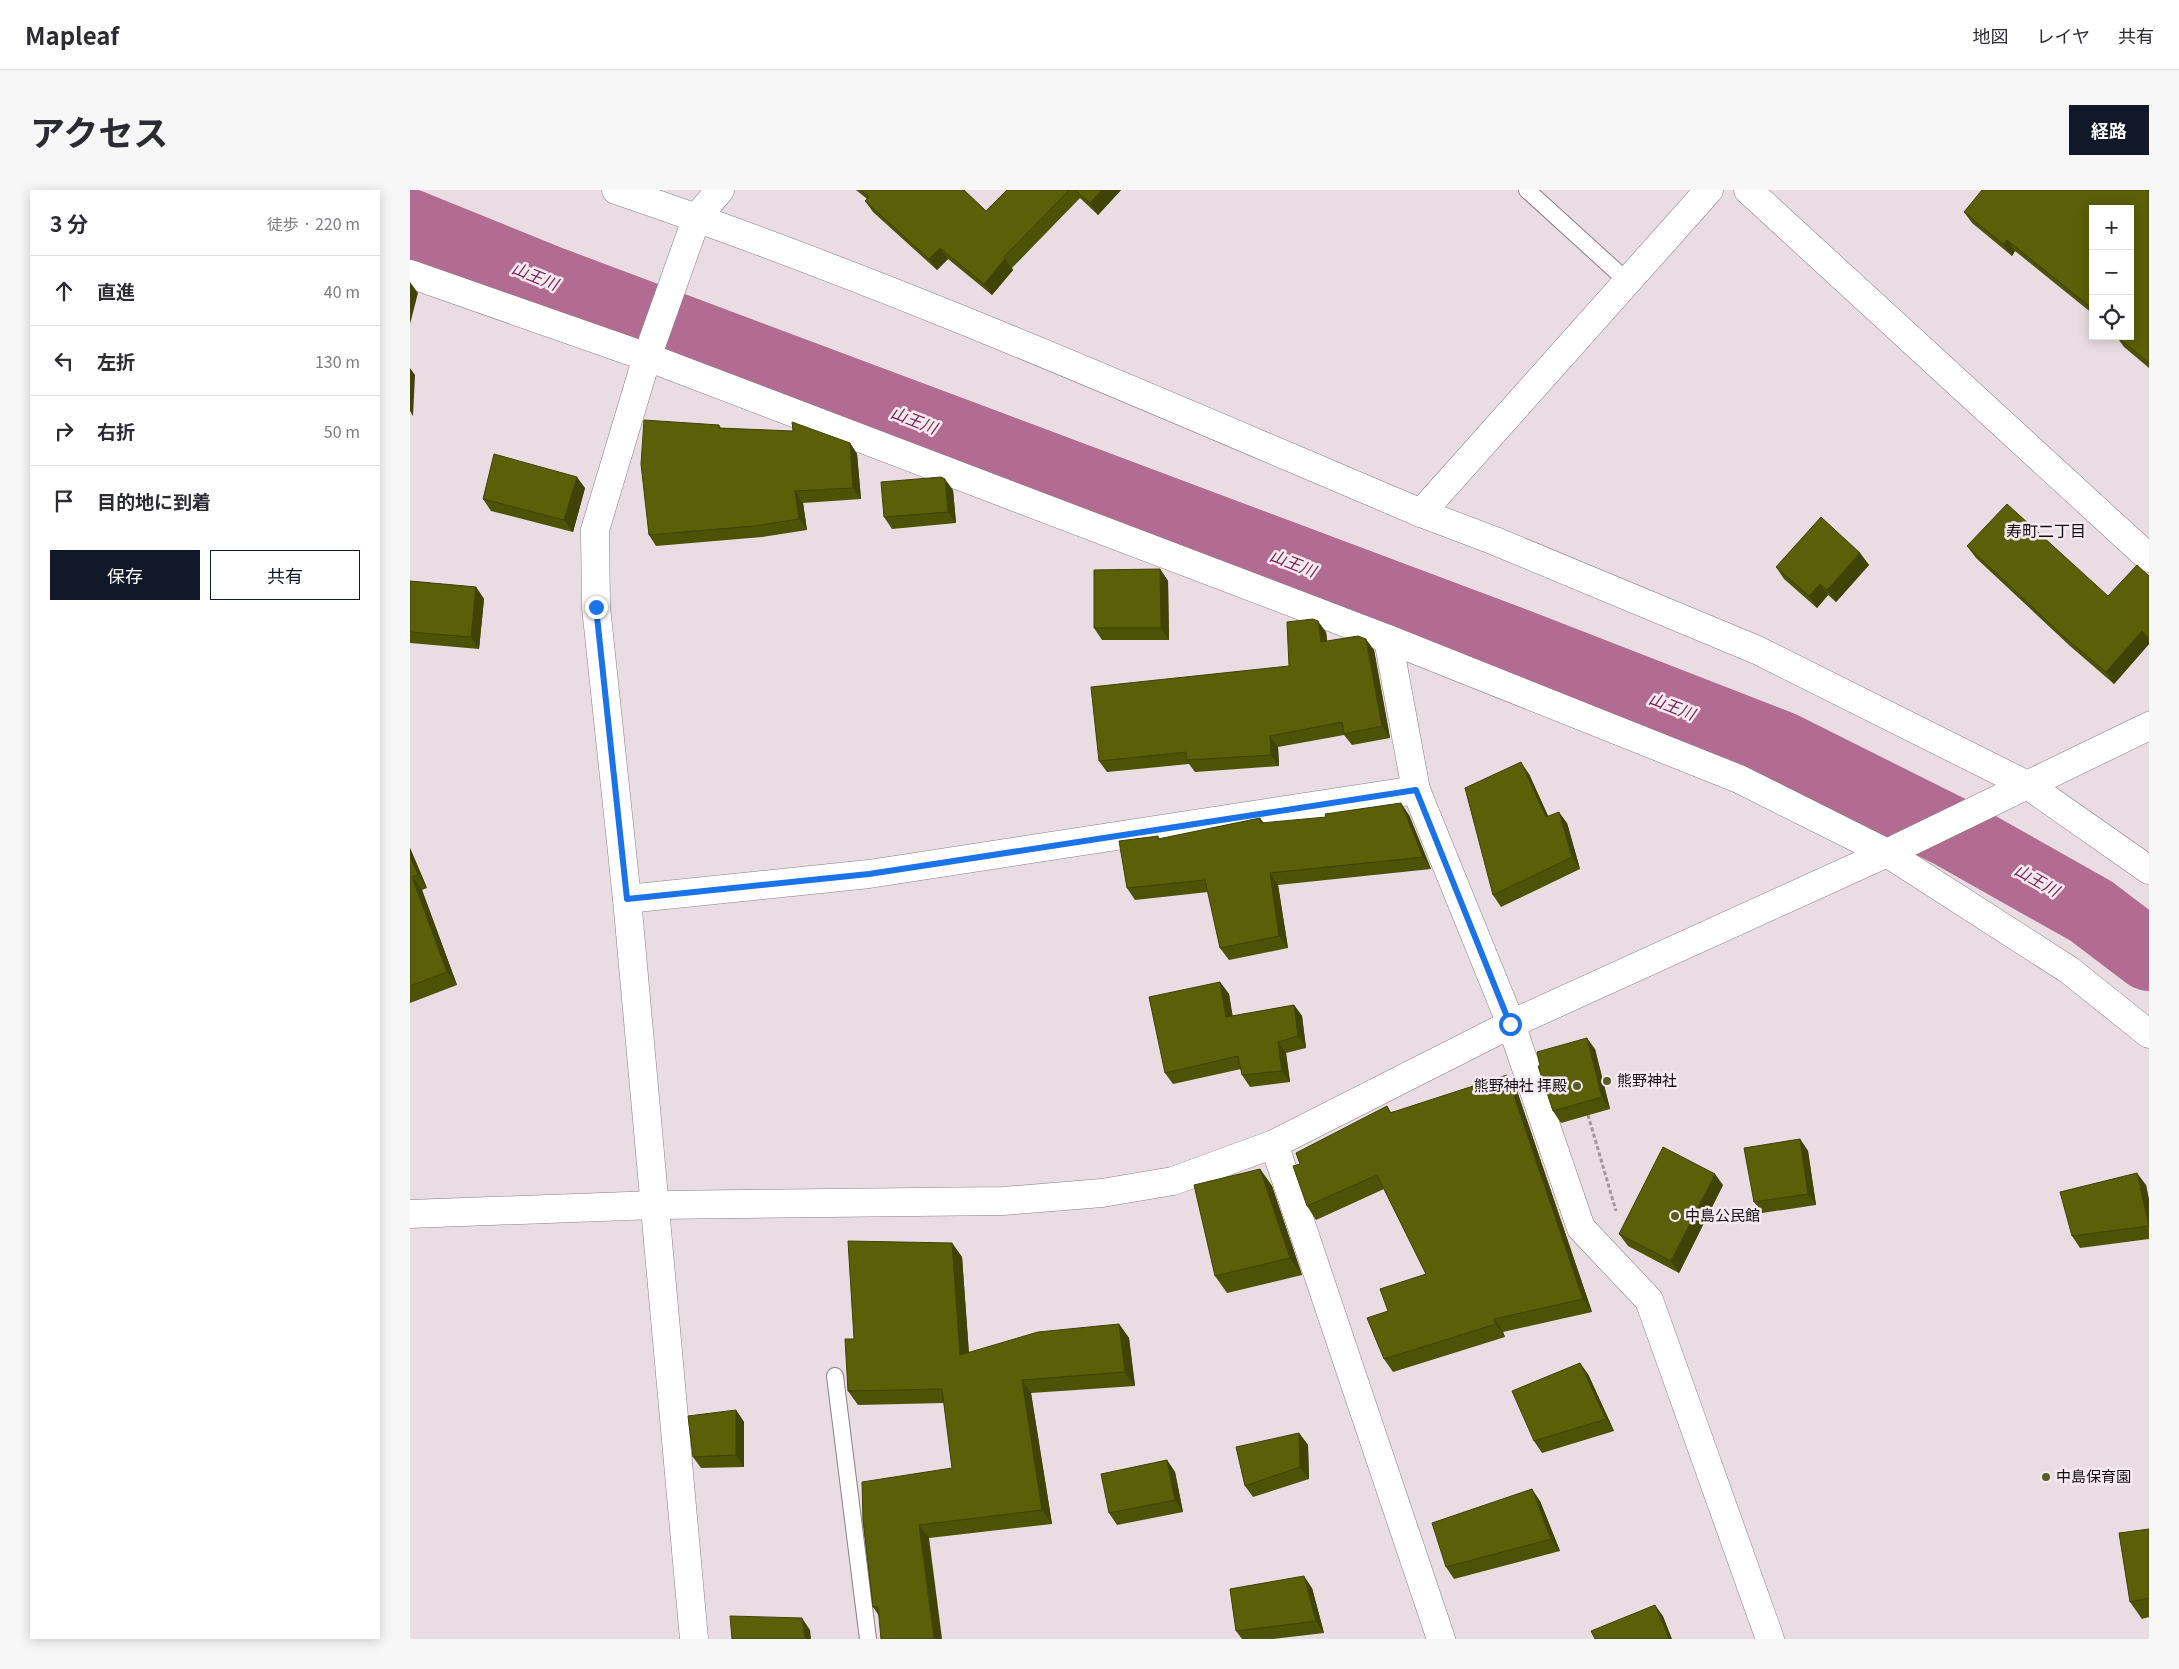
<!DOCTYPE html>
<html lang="ja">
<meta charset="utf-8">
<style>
body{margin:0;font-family:Georgia,"Noto Sans JP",serif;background:#f7f7f7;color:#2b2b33}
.controls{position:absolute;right:15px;top:15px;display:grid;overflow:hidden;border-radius:0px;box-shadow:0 2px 12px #0003}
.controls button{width:45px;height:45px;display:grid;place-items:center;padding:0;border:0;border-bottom:1px solid #e1e1e2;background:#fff;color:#2b2b33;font:25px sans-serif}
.stop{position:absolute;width:15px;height:15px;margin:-11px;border:4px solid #1a73e8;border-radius:50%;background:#fff}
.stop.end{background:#1a73e8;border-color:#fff;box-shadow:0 1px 5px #0008}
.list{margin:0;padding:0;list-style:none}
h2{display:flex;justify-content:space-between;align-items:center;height:65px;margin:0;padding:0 20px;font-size:21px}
h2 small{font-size:16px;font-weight:400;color:#7c7c81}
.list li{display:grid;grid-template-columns:32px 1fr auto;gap:15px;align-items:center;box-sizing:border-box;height:70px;padding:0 20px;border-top:1px solid #e1e1e2}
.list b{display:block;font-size:19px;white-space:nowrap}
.list em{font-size:16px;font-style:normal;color:#7c7c81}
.actions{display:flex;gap:10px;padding:15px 20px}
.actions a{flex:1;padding:11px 0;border:1px solid #111827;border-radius:0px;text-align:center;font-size:18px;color:#111827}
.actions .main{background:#111827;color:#fff}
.icon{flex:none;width:28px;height:28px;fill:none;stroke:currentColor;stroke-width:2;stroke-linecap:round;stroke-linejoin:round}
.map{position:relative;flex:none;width:1739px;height:1449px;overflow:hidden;border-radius:0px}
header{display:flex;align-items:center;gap:30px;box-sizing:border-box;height:70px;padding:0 25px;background:#fff;border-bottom:1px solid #e1e1e2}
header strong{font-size:24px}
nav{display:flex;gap:28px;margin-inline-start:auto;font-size:18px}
.intro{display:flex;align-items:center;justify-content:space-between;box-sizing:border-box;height:120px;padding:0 30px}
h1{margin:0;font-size:35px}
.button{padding:12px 22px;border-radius:0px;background:#111827;color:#fff;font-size:18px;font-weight:700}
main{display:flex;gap:30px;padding:0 30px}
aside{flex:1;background:#fff;border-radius:0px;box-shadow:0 2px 12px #0003}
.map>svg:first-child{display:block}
</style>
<header>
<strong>Mapleaf</strong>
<nav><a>地図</a><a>レイヤ</a><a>共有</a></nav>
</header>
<div class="intro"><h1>アクセス</h1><a class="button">経路</a></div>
<main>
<aside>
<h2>3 分<small>徒歩 · 220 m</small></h2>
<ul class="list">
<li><svg class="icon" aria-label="ahead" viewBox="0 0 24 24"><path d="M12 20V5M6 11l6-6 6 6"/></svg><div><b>直進</b></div><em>40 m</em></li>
<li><svg class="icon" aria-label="left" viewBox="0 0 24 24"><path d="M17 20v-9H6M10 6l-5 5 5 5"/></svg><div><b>左折</b></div><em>130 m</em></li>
<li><svg class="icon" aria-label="right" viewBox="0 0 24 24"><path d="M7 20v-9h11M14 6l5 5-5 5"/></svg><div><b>右折</b></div><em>50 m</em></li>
<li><svg class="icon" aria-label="arrive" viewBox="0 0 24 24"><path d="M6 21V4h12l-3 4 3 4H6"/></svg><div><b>目的地に到着</b></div></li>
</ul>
<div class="actions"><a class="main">保存</a><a>共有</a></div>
</aside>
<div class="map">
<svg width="1739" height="1449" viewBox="0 0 1739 1449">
<rect width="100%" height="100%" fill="#e9dde3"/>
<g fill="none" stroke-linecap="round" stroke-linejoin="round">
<path stroke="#b26c92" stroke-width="72" d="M 0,35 L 143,93 L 1106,454 L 1371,557 L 1539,641 L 1681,721 L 1739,765"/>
<g stroke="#897f84" stroke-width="18">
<g id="service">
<path d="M 1117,0 L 1217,91"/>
<path d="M 425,1186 L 458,1449"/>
</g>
</g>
<g stroke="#897f84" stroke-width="29">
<g id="minor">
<path d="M 206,0 C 480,93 744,210 1011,323 L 1085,351 L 1347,460 L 1619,596 L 1739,680"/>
<path d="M 1338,0 L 1739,368"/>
<path d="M 0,84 L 237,167 L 978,449 L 1006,600 L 1101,834 L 1171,1038 L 1239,1110 L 1360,1449"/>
<path d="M 1011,323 L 1299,0"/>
<path d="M 978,449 L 1329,589 L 1477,663 L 1659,780 L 1739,844"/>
<path d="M 217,709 L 459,684 L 1006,600"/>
<path d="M 864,954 L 1031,1449"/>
</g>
</g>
<g stroke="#897f84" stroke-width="29">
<g id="tertiary">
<path d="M 0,1024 L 245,1015 L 593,1011 L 692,1003 L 763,991 L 864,954 L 1101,834 L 1477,663 L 1739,536"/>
<path d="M 284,1449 L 217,709 L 186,417 L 185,340 L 237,167 L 287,27 L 310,0"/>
</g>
</g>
<path stroke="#a1989c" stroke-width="3" stroke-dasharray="4 2.5" stroke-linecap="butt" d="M 1178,925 L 1206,1021"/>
<use href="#service" stroke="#fff" stroke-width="16"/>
<use href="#minor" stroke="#fff" stroke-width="28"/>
<use href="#tertiary" stroke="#fff" stroke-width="28"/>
</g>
<g fill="#4e5207">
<path d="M 446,0 L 554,0 L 576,21 L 597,0 L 711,0 L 688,25 L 670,8 L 602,78 L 603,80 L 582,105 L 538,69 L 527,80 L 463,22 L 455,11 L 457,9 Z"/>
<path d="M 1739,0 L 1739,178 L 1714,157 L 1706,146 L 1720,146 L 1683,19 L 1683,124 L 1605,61 L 1602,66 L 1562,33 L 1554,22 Z"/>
<path d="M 309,235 L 311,238 L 440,253 L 447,264 L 451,309 L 393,313 L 397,340 L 352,347 L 246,356 L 239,345 Z"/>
<path d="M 175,298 L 163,342 L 81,321 L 73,309 Z"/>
<path d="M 543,300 L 546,333 L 482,339 L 474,327 Z"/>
<path d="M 1557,356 L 1698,406 L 1739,386 L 1739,454 L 1704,494 L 1660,456 L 1566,368 Z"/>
<path d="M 1450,363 L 1459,375 L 1426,412 L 1418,405 L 1407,418 L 1374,389 L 1366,377 Z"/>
<path d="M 750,379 L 758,391 L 759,450 L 692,450 L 684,438 Z"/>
<path d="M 0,391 L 66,397 L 74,409 L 69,459 L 0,453 Z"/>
<path d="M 916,442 L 917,451 L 964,460 L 980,548 L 942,555 L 934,545 L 868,557 L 869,576 L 785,582 L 779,574 L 697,582 L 689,571 L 879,476 Z"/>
<path d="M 1119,584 L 1138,626 L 1157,633 L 1170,679 L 1091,717 L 1083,705 Z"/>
<path d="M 999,625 L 1021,679 L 868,695 L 878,758 L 819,770 L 810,758 L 798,702 L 725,710 L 717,698 L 748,646 L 750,649 L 850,628 L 854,633 Z"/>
<path d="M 0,658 L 17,698 L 12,700 L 47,795 L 0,813 Z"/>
<path d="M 810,792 L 819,804 L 822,826 L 884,815 L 892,826 L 896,858 L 876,863 L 880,892 L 840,897 L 832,885 L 831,879 L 763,894 L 755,883 Z"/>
<path d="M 1185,859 L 1200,919 L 1151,933 L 1143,921 Z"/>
<path d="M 1106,898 L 1182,1122 L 1093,1142 L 1095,1147 L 983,1182 L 974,1169 L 978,1121 L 1016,1084 L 974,999 L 906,1030 L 897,1016 L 977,916 L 981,922 Z"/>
<path d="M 1390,949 L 1398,961 L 1406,1015 L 1352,1023 L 1344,1012 Z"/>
<path d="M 850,979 L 862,996 L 892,1085 L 817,1103 L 805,1086 Z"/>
<path d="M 1313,995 L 1269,1083 L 1218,1056 L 1209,1044 Z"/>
<path d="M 1736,995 L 1739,1010 L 1739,1049 L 1670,1058 L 1662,1046 Z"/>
<path d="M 542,1053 L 552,1067 L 559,1163 L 709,1134 L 719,1148 L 725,1196 L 621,1203 L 642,1334 L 519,1348 L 469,1426 L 463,1417 L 453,1330 L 542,1278 L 534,1213 L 448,1215 L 438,1201 L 444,1149 Z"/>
<path d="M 1178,1184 L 1204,1241 L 1132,1263 L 1124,1251 Z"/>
<path d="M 326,1220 L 334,1232 L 334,1277 L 291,1278 L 283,1267 Z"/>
<path d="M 889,1243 L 898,1255 L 899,1289 L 843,1307 L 835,1296 Z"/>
<path d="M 757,1270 L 765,1282 L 773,1322 L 707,1335 L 699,1323 Z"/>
<path d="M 1130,1311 L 1150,1361 L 1044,1389 L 1036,1377 Z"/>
<path d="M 1739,1339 L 1739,1427 L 1732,1429 L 1720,1412 Z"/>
<path d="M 902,1398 L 914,1443 L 863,1449 L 832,1449 L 826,1441 Z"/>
</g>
<g fill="#404206">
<path d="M 692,0 L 711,0 L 688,25 L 680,13 Z"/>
<path d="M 1597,50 L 1605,61 L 1602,66 L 1593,54 Z"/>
<path d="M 530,58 L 538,69 L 527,80 L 519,69 Z"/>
<path d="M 595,69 L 603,80 L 582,105 L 574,94 Z"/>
<path d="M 0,92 L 8,103 L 0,134 Z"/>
<path d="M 0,178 L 5,185 L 3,226 L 0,221 Z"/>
<path d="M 440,253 L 447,264 L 451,309 L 443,298 Z"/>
<path d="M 167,287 L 175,298 L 163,342 L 154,330 Z"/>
<path d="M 535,289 L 543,300 L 546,333 L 538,322 Z"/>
<path d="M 385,301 L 393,313 L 397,340 L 389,329 Z"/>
<path d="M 1450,363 L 1459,375 L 1426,412 L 1417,400 Z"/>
<path d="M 750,379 L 758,391 L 759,450 L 751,438 Z"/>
<path d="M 1410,394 L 1418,405 L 1407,418 L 1399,406 Z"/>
<path d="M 66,397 L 74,409 L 69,459 L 61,447 Z"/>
<path d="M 908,431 L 916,442 L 919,464 L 911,452 Z"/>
<path d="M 1732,441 L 1739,451 L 1739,454 L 1704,494 L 1696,482 Z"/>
<path d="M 956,449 L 964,460 L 980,548 L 972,536 Z"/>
<path d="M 860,546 L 868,557 L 869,576 L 861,565 Z"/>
<path d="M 1111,572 L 1119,584 L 1144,639 L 1136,627 Z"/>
<path d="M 991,613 L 999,625 L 1021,679 L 1013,667 Z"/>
<path d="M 1149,622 L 1157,633 L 1170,679 L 1162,667 Z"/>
<path d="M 0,658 L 17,698 L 8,684 L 0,667 Z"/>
<path d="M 860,683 L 868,695 L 878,758 L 869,746 Z"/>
<path d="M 2,687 L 12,700 L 47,795 L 37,782 Z"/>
<path d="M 810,792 L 819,804 L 825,839 L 816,827 Z"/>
<path d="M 884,815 L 892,826 L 896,858 L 888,846 Z"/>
<path d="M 1177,848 L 1185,859 L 1200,919 L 1192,907 Z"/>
<path d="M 868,852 L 876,863 L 880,892 L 872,881 Z"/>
<path d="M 1097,885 L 1106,898 L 1182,1122 L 1173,1109 Z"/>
<path d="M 1390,949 L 1398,961 L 1406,1015 L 1398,1004 Z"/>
<path d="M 850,979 L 862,996 L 892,1085 L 880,1068 Z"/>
<path d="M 1727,983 L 1736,995 L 1739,1010 L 1739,1034 Z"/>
<path d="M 1305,984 L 1313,995 L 1269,1083 L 1261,1071 Z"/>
<path d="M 542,1053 L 552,1067 L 560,1179 L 550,1165 Z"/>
<path d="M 1084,1129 L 1093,1142 L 1095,1147 L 1086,1134 Z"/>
<path d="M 709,1134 L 719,1148 L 725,1196 L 715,1182 Z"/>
<path d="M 1170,1173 L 1178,1184 L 1204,1241 L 1196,1229 Z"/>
<path d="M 612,1190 L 621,1203 L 642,1334 L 632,1320 Z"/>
<path d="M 326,1220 L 334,1232 L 334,1277 L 326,1265 Z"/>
<path d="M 889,1243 L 898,1255 L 899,1289 L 890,1277 Z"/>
<path d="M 757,1270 L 765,1282 L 773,1322 L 765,1310 Z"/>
<path d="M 1122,1299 L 1130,1311 L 1150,1361 L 1141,1349 Z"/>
<path d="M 509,1335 L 519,1348 L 532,1449 L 524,1449 Z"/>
<path d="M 894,1386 L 902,1398 L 914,1443 L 906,1431 Z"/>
<path d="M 1245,1415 L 1253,1426 L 1262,1449 L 1259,1449 Z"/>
<path d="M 392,1428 L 400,1440 L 401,1449 L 395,1449 Z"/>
</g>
<g fill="#5b5f08" stroke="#404206">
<path d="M 451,0 L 554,0 L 576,21 L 597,0 L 659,0 L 594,67 L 595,69 L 574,94 L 530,58 L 519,69 L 455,11 L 459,7 Z"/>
<path d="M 665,0 L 692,0 L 680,13 Z"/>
<path d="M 1572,0 L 1739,0 L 1739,173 L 1706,146 L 1720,146 L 1720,19 L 1683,19 L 1683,119 L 1597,50 L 1593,54 L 1554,22 Z"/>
<path d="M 234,230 L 309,235 L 309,238 L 383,241 L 382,232 L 440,253 L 443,298 L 385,301 L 389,329 L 344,336 L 239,345 L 231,274 Z"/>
<path d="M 84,264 L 167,287 L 154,330 L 73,309 Z"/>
<path d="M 531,287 L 535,289 L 538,322 L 474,327 L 471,292 Z"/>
<path d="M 1597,314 L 1698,406 L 1727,375 L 1739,386 L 1739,449 L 1732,441 L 1696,482 L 1652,445 L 1557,356 Z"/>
<path d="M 1411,327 L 1450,363 L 1417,400 L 1410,394 L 1399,406 L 1366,377 Z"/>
<path d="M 750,379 L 751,438 L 684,438 L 684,380 Z"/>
<path d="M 0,391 L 66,397 L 61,447 L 0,442 Z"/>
<path d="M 903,429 L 908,431 L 911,452 L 948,446 L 956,449 L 972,536 L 934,544 L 932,532 L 860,546 L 861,565 L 777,570 L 776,562 L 689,571 L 681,497 L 879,476 L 877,432 Z"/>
<path d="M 1111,572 L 1136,627 L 1149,622 L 1162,667 L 1083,705 L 1055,598 Z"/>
<path d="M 991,613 L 1013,667 L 860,683 L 869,746 L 810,758 L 795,690 L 717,698 L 709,651 L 748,646 L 748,649 L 850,628 L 851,633 L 916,627 L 915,624 Z"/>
<path d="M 0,667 L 8,684 L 2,687 L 37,782 L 0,796 Z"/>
<path d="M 810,792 L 816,827 L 884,815 L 888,846 L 868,852 L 872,881 L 832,885 L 828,866 L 755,883 L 739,807 Z"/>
<path d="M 1177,848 L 1192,907 L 1143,921 L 1128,876 L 1130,876 L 1127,862 Z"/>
<path d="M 1097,885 L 1173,1109 L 1084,1129 L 1086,1134 L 974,1169 L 957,1128 L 978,1121 L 970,1099 L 1016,1084 L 967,985 L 897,1016 L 883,976 L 890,974 L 886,963 L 977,916 L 980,923 Z"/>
<path d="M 1390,949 L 1398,1004 L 1344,1012 L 1334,958 Z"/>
<path d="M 1253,957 L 1305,984 L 1261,1071 L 1209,1044 Z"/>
<path d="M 850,979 L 880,1068 L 805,1086 L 784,995 Z"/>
<path d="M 1727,983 L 1739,1036 L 1662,1046 L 1650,1002 Z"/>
<path d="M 438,1051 L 542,1053 L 550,1165 L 628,1142 L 709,1134 L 715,1182 L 612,1190 L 632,1320 L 509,1335 L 524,1449 L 471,1449 L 468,1417 L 463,1417 L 453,1330 L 452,1292 L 542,1278 L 532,1199 L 438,1201 L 435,1149 L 444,1149 Z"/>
<path d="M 1170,1173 L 1196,1229 L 1124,1251 L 1102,1201 Z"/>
<path d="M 326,1220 L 326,1265 L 283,1267 L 278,1226 Z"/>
<path d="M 889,1243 L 890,1277 L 835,1296 L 826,1257 Z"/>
<path d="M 757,1270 L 765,1310 L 699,1323 L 691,1284 Z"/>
<path d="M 1122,1299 L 1141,1349 L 1036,1377 L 1022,1333 Z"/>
<path d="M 1739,1339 L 1739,1408 L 1720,1412 L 1709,1343 Z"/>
<path d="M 894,1386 L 906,1431 L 826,1441 L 820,1399 Z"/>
<path d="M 1245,1415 L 1259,1449 L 1185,1449 L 1181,1441 Z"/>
<path d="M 320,1426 L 392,1428 L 395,1449 L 322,1449 Z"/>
</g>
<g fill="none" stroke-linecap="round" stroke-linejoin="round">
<path stroke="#1a73e8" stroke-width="6" d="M 186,417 L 217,709 L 459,684 L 1006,600 L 1100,834"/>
</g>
<g fill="#585c2a" stroke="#f6eaf0" stroke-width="2">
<circle cx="1197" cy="891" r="5"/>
<circle cx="1167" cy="896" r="5"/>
<circle cx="1265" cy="1026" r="5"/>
<circle cx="1636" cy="1287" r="5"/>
</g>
<g text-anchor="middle" stroke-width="5" stroke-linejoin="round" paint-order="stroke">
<g font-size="15" fill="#120e10" stroke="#f6eaf0" text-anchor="start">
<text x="1207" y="896">熊野神社</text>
<text x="1157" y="901" text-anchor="end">熊野神社 拝殿</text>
<text x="1275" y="1031">中島公民館</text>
<text x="1646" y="1292">中島保育園</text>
</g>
<g font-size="16" font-style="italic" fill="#721d52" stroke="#f6eaf0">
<text transform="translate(125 86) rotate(22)" y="6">山王川</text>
<text transform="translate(504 230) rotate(21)" y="6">山王川</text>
<text transform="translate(883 373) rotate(21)" y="6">山王川</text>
<text transform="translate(1262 516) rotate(21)" y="6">山王川</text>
<text transform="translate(1627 690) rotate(29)" y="6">山王川</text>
</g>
<g font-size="16" fill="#120e10" stroke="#f6eaf0">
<text x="1636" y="347">寿町二丁目</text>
</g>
</g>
</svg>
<div class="controls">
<button>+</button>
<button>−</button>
<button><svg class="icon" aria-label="locate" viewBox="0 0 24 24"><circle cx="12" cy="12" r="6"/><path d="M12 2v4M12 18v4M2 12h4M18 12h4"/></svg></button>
</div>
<div class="stop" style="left:1100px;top:834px"></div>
<div class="stop end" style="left:186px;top:417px"></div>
</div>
</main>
